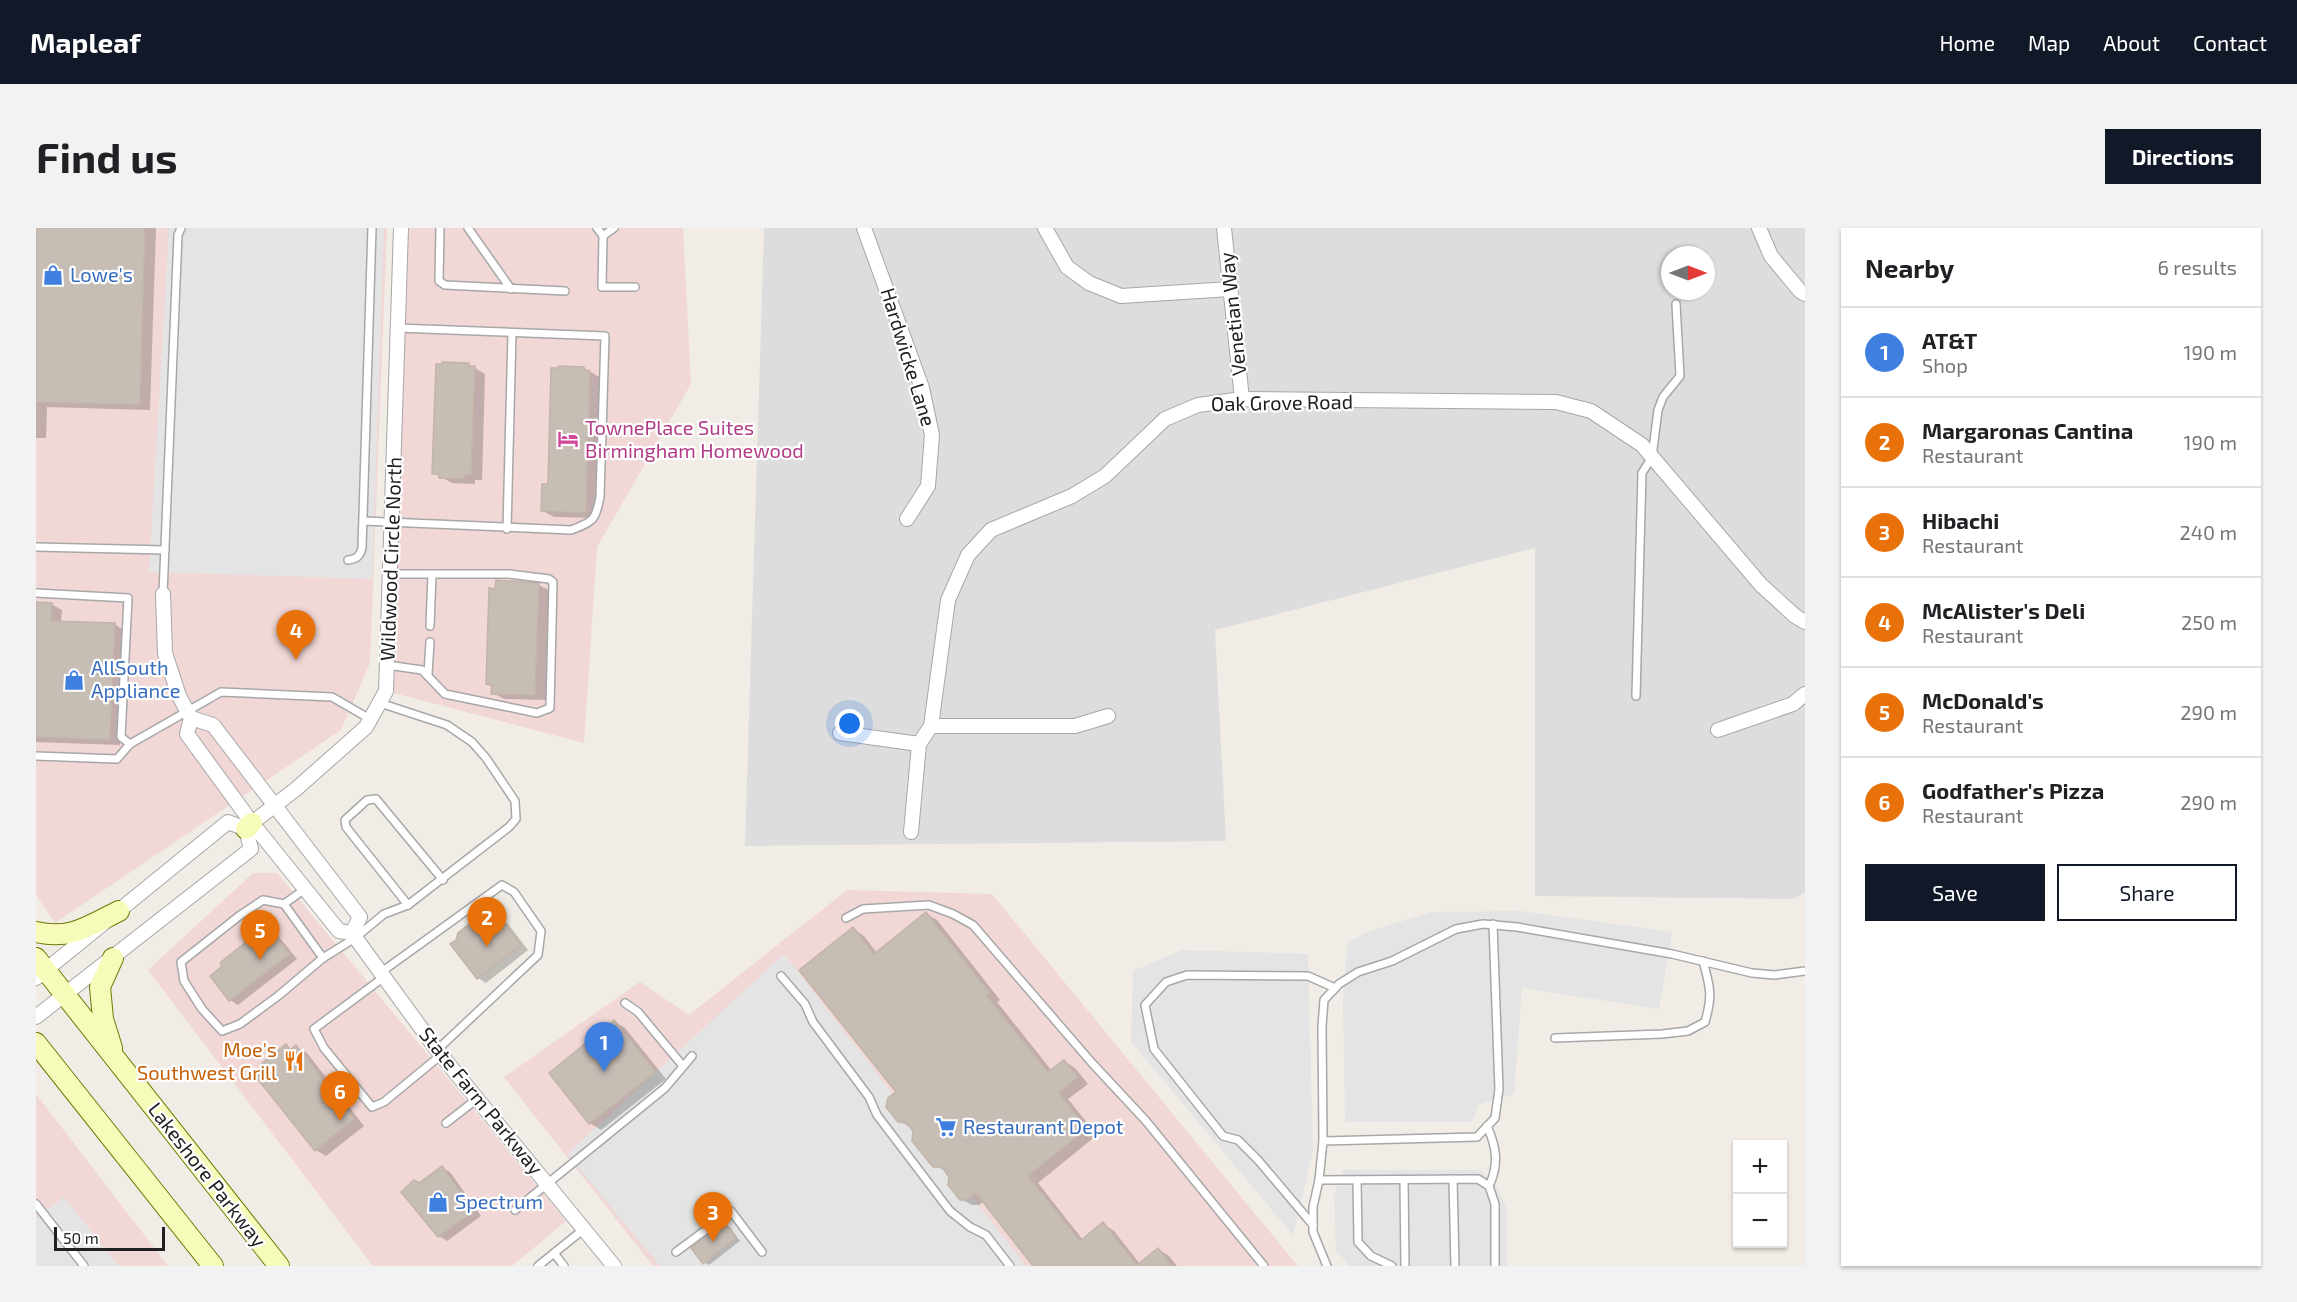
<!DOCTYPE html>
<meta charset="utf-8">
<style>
body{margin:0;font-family:"Exo 2",sans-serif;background:#f2f2f2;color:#202124}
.controls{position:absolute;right:18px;bottom:18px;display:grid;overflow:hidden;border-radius:0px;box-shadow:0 2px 4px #0004}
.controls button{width:54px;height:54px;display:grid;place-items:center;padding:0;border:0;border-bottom:2px solid #e0e0e0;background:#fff;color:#202124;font:30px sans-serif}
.compass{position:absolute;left:1625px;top:18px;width:54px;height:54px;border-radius:50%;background:#fff;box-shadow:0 2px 4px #0004;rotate:90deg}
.scale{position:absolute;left:18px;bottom:15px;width:111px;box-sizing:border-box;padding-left:6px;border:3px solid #202020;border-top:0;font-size:16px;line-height:21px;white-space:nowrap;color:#202020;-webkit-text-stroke:4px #fff;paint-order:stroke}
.you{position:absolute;left:814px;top:496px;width:21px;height:21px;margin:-15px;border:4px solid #fff;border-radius:50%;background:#1a73e8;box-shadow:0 0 0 9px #1a73e833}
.badge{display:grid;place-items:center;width:39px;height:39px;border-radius:50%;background:#111827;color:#fff;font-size:20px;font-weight:700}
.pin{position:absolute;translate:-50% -50px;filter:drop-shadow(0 2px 3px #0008)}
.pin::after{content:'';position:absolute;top:32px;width:21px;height:18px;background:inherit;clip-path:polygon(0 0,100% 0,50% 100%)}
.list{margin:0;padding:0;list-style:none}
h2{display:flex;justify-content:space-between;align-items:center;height:78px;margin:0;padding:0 24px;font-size:26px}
h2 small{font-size:20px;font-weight:400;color:#757577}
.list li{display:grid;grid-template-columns:39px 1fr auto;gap:18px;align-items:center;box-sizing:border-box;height:90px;padding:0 24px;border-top:2px solid #e0e0e0}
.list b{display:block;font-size:22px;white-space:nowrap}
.list p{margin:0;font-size:20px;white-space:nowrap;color:#757577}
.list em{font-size:20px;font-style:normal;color:#757577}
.actions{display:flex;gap:12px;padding:18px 24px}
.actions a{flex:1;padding:14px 0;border:2px solid #111827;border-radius:0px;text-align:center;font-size:21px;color:#111827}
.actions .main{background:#111827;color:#fff}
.map{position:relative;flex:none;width:1769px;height:1038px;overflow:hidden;border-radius:0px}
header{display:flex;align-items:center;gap:36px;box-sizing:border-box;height:84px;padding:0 30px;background:#111827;color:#fff}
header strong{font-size:28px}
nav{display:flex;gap:33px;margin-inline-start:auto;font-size:21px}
.intro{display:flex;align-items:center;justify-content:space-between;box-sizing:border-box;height:144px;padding:0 36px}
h1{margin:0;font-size:42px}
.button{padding:15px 27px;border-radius:0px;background:#111827;color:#fff;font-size:21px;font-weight:700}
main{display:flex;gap:36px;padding:0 36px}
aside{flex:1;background:#fff;border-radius:0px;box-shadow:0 2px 4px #0004}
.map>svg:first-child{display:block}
</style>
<header>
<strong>Mapleaf</strong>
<nav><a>Home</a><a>Map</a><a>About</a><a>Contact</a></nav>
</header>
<div class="intro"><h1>Find us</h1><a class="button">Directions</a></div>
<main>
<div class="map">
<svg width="1769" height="1038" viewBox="0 0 1769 1038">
<rect width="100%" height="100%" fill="#f1ede6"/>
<path fill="#dedddd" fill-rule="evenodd" d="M 728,0 L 1769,0 L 1769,665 L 1756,671 L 1499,668 L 1499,320 L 1179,402 L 1190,613 L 709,618 ZM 1634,27 L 1670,27 L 1670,63 L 1634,63 Z"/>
<g fill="#f1d7d6">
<path d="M 0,0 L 351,0 L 334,435 L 305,502 L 19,695 L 0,667 Z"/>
<path d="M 365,0 L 647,0 L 655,156 L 561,319 L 548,515 L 350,463 Z"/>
<path d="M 217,645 L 241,645 L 530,993 L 476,1038 L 337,1038 L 112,742 Z"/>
<path d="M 811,662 L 956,666 L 1262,1038 L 617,1038 L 468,849 L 604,754 L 653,787 Z"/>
<path d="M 0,866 L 132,1038 L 0,1038 Z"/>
</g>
<g fill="#e4e4e4">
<path d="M 133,0 L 348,0 L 336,351 L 113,344 Z"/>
<path d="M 1485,683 L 1636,704 L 1623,781 L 1486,760 L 1478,866 L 1442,877 L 1436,894 L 1309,894 L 1307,773 L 1311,715 L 1329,705 L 1395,684 Z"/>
<path d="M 1146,722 L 1272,726 L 1277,923 L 1257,1007 L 1095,814 L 1097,743 Z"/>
<path d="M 748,726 L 990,1038 L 624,1038 L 531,926 Z"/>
<path d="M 1307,942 L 1443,942 L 1458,954 L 1470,976 L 1471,1038 L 1314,1038 L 1300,1022 L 1298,966 Z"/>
<path d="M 28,969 L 83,1038 L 0,1038 L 0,990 Z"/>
</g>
<g fill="#0003">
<path d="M 0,0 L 120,0 L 114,182 L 11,179 L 10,210 L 0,210 Z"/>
<path d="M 432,136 L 449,146 L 446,252 L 439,252 L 439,256 L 416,255 L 398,245 Z"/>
<path d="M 548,140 L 565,150 L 561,290 L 518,289 L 507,283 Z"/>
<path d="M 503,357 L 514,363 L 510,472 L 468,471 L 457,465 L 457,459 L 451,456 Z"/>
<path d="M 0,376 L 15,376 L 26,382 L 25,395 L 78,396 L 89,403 L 84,517 L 0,514 Z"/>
<path d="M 452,683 L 472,696 L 492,722 L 450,755 L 442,750 Z"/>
<path d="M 890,686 L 901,692 L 964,772 L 961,774 L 1016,843 L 1028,833 L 1039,840 L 1052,856 L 1032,871 L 1061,907 L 1002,955 L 1047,1012 L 1067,996 L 1078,1003 L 1104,1036 L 1122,1021 L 1133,1028 L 1141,1038 L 999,1038 L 948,973 L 943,977 L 936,977 L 925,971 L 911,944 L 898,937 L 876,900 L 863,893 L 862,864 L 817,701 L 828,708 L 841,725 Z"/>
<path d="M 231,699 L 239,704 L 261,731 L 202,777 L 194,772 L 176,749 Z"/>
<path d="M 578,794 L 589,800 L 630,851 L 565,902 L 554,895 Z"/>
<path d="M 250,818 L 256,822 L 260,819 L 271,825 L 328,898 L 290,928 L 280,922 L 233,841 Z"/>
<path d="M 406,940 L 414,944 L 445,988 L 411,1013 L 403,1008 L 383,957 Z"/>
<path d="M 689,997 L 694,999 L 704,1013 L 673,1037 L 668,1034 Z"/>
</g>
<g fill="#c6bdb5" stroke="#c3b4a8" stroke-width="1.5">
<path d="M 0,0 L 109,0 L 104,177 L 0,174 Z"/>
<path d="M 406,134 L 433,135 L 433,138 L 439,138 L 435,247 L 428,247 L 428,251 L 403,250 L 403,246 L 396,246 L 400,136 L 406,136 Z"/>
<path d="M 523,138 L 548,139 L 548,142 L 554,143 L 550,285 L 505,283 L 506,256 L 512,256 L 515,140 L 522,140 Z"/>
<path d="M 460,352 L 503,355 L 499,467 L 455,466 L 456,457 L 450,456 L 453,360 L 459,361 Z"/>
<path d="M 0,374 L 16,375 L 15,393 L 79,395 L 74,512 L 0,509 Z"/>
<path d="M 452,681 L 460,692 L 464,690 L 485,717 L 441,751 L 414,716 L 420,712 L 422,705 Z"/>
<path d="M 890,684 L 954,765 L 951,768 L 1012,844 L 1028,832 L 1042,849 L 1023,865 L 1051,901 L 992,948 L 1044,1013 L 1067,994 L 1101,1037 L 1122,1020 L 1136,1038 L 997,1038 L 940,965 L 931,972 L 924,972 L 912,957 L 913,949 L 906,939 L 897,939 L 876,913 L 877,903 L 871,895 L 862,894 L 850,879 L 852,870 L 860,864 L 763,742 L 817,699 L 838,726 Z"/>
<path d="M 231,697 L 254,726 L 193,773 L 174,748 L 186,738 L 184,735 Z"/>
<path d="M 578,792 L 620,844 L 553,896 L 513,845 Z"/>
<path d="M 250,816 L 254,822 L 260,817 L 318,891 L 279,923 L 220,849 L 231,841 L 226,835 Z"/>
<path d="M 406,938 L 438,983 L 402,1009 L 365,964 L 378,952 L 383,955 Z"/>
<path d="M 689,995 L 700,1010 L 667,1036 L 655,1020 Z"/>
</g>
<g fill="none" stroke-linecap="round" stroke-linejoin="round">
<g stroke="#a7a7a7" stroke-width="10">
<g id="lane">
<path d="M 404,0 L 403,53 L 409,57 L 529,63"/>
<path d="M 432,0 L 475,61"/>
<path d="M 561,0 L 567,8 L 578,0"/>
<path d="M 567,8 L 566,59 L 599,59"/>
<path d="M 328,293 L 535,302 C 557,294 560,292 564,269 L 569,108 L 361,100"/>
<path d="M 471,301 L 476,105"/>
<path d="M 0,319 L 129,322"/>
<path d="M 312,332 C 321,331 324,328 326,320 L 336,0"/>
<path d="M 0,365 L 92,370 L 85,509 L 94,516"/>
<path d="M 127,366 L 142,7 L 145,0"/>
<path d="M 394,398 L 396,346"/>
<path d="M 351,437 L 386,442 L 409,466 L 501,485 L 514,480 L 517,354 L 513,351 L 473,346 L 354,346"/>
<path d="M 392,446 L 394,414"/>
<path d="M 1600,468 L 1606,245 L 1616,229 L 1622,182 L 1627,169 L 1644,148 L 1640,76"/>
<path d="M 0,528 L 81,531 L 94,516 L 185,464 L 296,469 L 334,491"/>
<path d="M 269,661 L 248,676 L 227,672 L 203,688 L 145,734 L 148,753 L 166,781 L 186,803 L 204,796 L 242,768 L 287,730 L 319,710 L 348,686 L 372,677 L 473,599 L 480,591 L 479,573 L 450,530 L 436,514 L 411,497 L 344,475"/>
<path d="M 248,676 L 287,730"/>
<path d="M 372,677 L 310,599 L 309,592 L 331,572 L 340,571 L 407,652"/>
<path d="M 810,690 L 827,681 L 893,677 L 917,686 L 937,697 L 1056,835 L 1110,893 L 1228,1038"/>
<path d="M 344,745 L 466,657 L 478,664 L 505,703 L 502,727 L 401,822"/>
<path d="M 745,748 L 769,776 L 777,794 L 833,869 L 841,887 L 914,983 L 934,999 L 950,1007 L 974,1038"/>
<path d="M 348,749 L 278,801 L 288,820 L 336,879 L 348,874 L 405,827"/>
<path d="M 589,775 L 602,784 L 647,838"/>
<path d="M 1519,810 L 1626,806 L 1652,803 L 1669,794 C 1677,767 1674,759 1667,733"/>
<path d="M 410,895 L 441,871"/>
<path d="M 1451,898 C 1461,920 1463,937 1453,958"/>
<path d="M 1287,913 L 1441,909 L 1459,890 L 1463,861 L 1457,696"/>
<path d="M 1417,951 L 1419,1038"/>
<path d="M 1283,952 L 1442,951 L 1453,958 L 1459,976 L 1459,1038"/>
<path d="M 1321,952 L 1322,1014 L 1335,1028 L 1356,1038"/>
<path d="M 1368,952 L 1369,1038"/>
<path d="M 0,976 L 48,1038"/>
<path d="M 479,982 L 629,860 L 656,828"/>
<path d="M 1277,997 L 1222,932 L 1202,912 L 1187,908 L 1118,821 L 1109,777 L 1130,754 L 1151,747 L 1272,748 L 1299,760"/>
<path d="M 640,1024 L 695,983 L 726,1024"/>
<path d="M 518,1025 L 528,1038"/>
<path d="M 502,1038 L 548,1001"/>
<path d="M 1291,1038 L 1277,1004 L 1277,979 L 1283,952 L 1287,913 L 1286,798 L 1288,772 L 1303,756 L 1322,744 L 1356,733 L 1420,701 L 1447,696 L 1481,699 L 1636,726 L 1716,745 L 1738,747 L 1769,743"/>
</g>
</g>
<g stroke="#a7a7a7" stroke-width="16">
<g id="street">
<path d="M 828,0 L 886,160 L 896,207 L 892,258 L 871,291"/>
<path d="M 1009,0 L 1031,39 L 1053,55 L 1085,68 L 1194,61"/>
<path d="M 1188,0 L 1206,171"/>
<path d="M 1723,0 L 1735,28 L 1764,63 L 1769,66"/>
<path d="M 127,366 L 129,425 L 143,468 L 155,490 L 177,497 L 324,689 L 316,705"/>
<path d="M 155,490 L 151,506 L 216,595 L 303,703 L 316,705 L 401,822 L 578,1038"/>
<path d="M 895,498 L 1039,498 L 1072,488"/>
<path d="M 1682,502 L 1757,476 L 1769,466"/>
<path d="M 804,505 L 883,516"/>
<path d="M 216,595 L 260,561 L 330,499 L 350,463 L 365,0"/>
<path d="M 875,604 L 883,516 L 895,498 L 912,372 L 932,327 L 955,302 L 1036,268 L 1069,248 L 1129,191 L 1162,177 L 1206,171 L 1520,174 L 1555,183 L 1606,217 L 1725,357 L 1759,388 L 1769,394"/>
<path d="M 0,750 L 192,594 L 210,601 L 215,621 L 0,789"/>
</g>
</g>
<g stroke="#6d7b03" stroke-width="22">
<g id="secondary">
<path d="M 210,601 L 216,595"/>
<path d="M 0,704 C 35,712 52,698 83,683"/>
<path d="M 0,730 L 243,1038"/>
<path d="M 0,815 L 177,1038"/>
<path d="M 76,820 L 67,791 L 64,759 L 77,730"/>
</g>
</g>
<use href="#lane" stroke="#fff" stroke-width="7"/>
<use href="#street" stroke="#fff" stroke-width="14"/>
<use href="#secondary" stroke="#f7fbba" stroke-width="20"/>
</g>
<defs>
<g id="shop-bare" transform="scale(1.62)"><path d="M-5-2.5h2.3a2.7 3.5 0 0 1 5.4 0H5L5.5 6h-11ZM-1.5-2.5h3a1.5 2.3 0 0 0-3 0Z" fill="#3f7fe0" stroke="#fff" stroke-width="2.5" paint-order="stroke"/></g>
<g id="hotel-bare" transform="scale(1.62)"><path d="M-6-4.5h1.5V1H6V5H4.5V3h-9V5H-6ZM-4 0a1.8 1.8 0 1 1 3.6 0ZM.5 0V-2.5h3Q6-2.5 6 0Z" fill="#d1479c" stroke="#fff" stroke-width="2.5" paint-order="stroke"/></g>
<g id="restaurant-bare" transform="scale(1.62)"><path d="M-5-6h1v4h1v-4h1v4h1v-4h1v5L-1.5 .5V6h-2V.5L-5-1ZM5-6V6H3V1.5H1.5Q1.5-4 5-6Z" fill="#e8710a" stroke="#fff" stroke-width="2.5" paint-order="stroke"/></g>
<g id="supermarket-bare" transform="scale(1.62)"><path d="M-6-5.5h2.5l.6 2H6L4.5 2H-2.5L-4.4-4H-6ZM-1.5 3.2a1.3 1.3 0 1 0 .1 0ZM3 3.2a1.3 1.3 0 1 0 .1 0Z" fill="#3f7fe0" stroke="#fff" stroke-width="2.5" paint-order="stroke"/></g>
</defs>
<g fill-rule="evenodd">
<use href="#shop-bare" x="17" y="47"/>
<use href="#hotel-bare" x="532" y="211"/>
<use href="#shop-bare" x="38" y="452"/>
<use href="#restaurant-bare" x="258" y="833"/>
<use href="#supermarket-bare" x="910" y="899"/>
<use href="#shop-bare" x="402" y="974"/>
</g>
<g text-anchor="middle" stroke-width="4.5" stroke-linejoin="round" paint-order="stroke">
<g font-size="20" fill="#366cbe" stroke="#fff" text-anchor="start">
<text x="34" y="54">Lowe's</text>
<text x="55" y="447">AllSouth<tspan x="55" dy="23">Appliance</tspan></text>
<text x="927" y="906">Restaurant Depot</text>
<text x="419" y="981">Spectrum</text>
</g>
<g font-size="20" fill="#202020" stroke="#fff">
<text transform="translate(1197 86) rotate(-96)" y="7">Venetian Way</text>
<text transform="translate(872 129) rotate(73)" y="7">Hardwicke Lane</text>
<text transform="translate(1246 175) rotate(-1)" y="7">Oak Grove Road</text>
<text transform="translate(355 331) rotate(-88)" y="7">Wildwood Circle North</text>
<text transform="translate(445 873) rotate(51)" y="7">State Farm Parkway</text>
<text transform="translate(171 947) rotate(52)" y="7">Lakeshore Parkway</text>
</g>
<g font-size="20" fill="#b23c85" stroke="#fff" text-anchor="start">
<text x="549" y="207">TownePlace Suites<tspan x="549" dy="23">Birmingham Homewood</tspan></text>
</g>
<g font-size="20" fill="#c56008" stroke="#fff" text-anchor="end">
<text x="241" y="829">Moe's<tspan x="241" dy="23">Southwest Grill</tspan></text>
</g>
</g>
</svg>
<div class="controls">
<button>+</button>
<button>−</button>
</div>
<svg class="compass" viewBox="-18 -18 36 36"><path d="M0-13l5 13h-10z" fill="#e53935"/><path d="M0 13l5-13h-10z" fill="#757577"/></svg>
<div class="scale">50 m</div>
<div class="you"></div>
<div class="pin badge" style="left:568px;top:844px;background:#3f7fe0">1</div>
<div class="pin badge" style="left:451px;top:719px;background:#e8710a">2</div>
<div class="pin badge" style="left:677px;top:1014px;background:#e8710a">3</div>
<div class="pin badge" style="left:260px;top:432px;background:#e8710a">4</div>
<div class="pin badge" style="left:224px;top:732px;background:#e8710a">5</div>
<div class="pin badge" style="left:304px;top:893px;background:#e8710a">6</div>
</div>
<aside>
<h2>Nearby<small>6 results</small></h2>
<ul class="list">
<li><span class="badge" style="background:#3f7fe0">1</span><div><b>AT&amp;T</b><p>Shop</p></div><em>190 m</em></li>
<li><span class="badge" style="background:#e8710a">2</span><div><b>Margaronas Cantina</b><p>Restaurant</p></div><em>190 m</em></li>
<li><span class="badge" style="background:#e8710a">3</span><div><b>Hibachi</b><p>Restaurant</p></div><em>240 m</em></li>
<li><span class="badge" style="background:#e8710a">4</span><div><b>McAlister's Deli</b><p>Restaurant</p></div><em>250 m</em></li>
<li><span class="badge" style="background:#e8710a">5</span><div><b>McDonald's</b><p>Restaurant</p></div><em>290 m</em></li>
<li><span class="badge" style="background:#e8710a">6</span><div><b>Godfather's Pizza</b><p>Restaurant</p></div><em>290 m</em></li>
</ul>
<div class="actions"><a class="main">Save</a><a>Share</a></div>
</aside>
</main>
